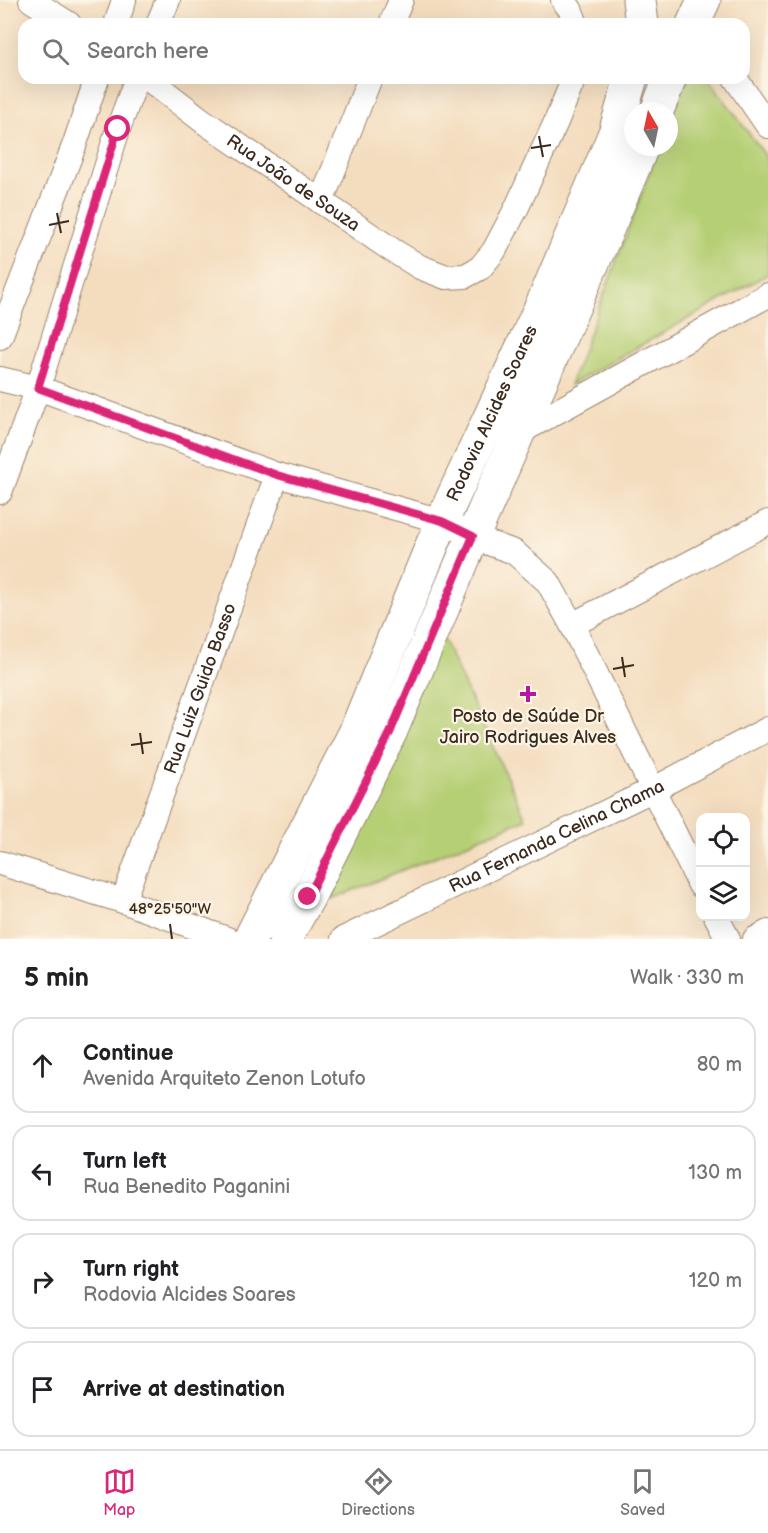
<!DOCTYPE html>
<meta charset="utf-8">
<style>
body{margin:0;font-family:"Balsamiq Sans",sans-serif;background:#f2f2f2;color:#202124}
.controls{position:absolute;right:18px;bottom:18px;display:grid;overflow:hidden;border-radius:12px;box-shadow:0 6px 24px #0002}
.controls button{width:54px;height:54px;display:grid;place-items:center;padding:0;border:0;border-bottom:2px solid #e0e0e0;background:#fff;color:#202124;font:30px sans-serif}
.compass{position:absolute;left:624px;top:102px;width:54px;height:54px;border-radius:50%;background:#fff;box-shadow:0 6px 24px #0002;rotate:351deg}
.stop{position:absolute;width:18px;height:18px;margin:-14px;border:4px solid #db2777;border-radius:50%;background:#fff}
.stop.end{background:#db2777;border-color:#fff;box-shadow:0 2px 6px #0008}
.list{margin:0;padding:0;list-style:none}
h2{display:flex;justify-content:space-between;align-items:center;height:78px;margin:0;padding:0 24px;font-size:26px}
h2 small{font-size:20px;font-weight:400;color:#757577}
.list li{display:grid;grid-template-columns:39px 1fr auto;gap:18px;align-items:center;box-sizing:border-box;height:96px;margin:0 12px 12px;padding:0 12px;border:2px solid #e0e0e0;border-radius:18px}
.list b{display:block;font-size:22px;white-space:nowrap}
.list p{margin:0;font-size:20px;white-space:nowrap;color:#757577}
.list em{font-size:20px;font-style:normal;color:#757577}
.icon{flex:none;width:33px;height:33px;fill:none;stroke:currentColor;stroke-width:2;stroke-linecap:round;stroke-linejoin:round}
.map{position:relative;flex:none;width:768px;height:939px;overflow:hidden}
.search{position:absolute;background:#fff;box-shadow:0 6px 24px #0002;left:18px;right:18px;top:18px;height:66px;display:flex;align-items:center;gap:15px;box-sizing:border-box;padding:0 21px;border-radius:18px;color:#757577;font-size:22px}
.sheet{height:510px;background:#fff}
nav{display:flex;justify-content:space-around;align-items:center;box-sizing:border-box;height:84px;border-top:2px solid #e0e0e0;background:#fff;font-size:16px;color:#757577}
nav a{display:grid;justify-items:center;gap:3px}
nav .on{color:#db2777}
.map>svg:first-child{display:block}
</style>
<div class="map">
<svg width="768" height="939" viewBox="0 0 768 939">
<rect width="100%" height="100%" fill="#fcf5e5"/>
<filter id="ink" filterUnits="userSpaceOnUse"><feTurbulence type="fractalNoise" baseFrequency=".0167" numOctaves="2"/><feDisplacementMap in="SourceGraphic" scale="12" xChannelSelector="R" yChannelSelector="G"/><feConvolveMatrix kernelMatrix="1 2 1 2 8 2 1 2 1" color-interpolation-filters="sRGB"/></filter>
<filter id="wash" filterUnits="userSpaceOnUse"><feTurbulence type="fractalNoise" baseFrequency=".008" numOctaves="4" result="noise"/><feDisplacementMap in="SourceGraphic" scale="24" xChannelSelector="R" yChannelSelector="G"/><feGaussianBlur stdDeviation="1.35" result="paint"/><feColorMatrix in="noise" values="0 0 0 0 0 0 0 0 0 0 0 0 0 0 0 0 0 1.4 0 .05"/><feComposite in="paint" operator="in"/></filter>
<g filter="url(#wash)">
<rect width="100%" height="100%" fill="#f4ddbf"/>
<g fill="#b5cf75" stroke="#787c4a" stroke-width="1.5">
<path d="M 685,78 L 708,78 L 768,159 L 768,274 L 570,385 L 659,147 L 669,147 L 669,121 Z"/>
<path d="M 441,634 L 526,819 L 332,899 Z"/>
</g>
</g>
<g filter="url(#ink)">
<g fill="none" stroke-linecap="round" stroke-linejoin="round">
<g stroke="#98846e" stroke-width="26">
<g id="minor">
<path d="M 31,0 L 69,24"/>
<path d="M 563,0 L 570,9 L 576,24"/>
<path d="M 116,24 L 124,0"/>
<path d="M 158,24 L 168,0"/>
<path d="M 391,24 L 401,0"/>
<path id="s1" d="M 147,78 L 203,121 L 392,250 L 420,267 L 446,277 L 465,276 L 480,268 L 494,251 L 516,209 L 556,122 L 574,78"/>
<path d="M 735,78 L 768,126"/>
<path d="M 321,202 L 370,78"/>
<path d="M 0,337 L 74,146 L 97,78"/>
<path d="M 0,379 L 38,388 L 277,475 L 442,521 L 483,541 L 514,552 L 548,582 L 572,625 L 700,885"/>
<path d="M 518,433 L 768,295"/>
<path d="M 0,492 L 38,388 L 118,129 L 137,78"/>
<path d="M 572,625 L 768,522"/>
<path d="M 0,863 L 123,901 L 227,939"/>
<path id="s2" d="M 123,901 L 277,475"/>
<path d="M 716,916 L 728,939"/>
<path id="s3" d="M 343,939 L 652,790 L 768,729"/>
<path d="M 755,939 L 768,932"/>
</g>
</g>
<g stroke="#98846e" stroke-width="35">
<g id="secondary">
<path d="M 639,0 L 642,24"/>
<path d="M 693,24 L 704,0"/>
<path d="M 657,111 L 670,78"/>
<path id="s4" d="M 250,939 L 355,733 L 442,521 L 546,296 L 615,133 L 631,78"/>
<path d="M 285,939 L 308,898 L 390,733 L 473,536 L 599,249 L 642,147"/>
</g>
</g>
<use href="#minor" stroke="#fff" stroke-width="24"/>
<use href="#secondary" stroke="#fff" stroke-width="33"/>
</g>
</g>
<g fill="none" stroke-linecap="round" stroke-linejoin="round" filter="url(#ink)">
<path stroke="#db2777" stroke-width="8" d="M 118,129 L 38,388 L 277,475 L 442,521 L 473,536 L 390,733 L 308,897"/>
</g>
<path fill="none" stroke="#3b2a1e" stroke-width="2" d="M 539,136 L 543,157M 531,148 L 551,145M 57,213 L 61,233M 49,225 L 69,221M 622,657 L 625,677M 613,669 L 634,665M 140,733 L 143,754M 131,745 L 152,742M 170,924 L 172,939"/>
<path fill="#b5179e" stroke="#fcf5e5" stroke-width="2" d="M525 685h6v6h6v6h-6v6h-6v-6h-6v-6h6z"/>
<g text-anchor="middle" stroke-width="4.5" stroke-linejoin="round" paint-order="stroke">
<g font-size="18" fill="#3b2a1e" stroke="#fcf5e5">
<text dy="6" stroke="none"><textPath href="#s1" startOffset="180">Rua João de Souza</textPath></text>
<text dy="6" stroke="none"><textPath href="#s4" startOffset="579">Rodovia Alcides Soares</textPath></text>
<text dy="6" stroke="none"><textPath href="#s2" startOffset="226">Rua Luiz Guido Basso</textPath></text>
<text dy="6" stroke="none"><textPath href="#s3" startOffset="237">Rua Fernanda Celina Chama</textPath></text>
</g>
<g font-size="18" fill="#3b2a1e" stroke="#fcf5e5">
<text x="528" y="722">Posto de Saúde Dr<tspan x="528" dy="21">Jairo Rodrigues Alves</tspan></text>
</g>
</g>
<g font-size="15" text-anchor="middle" fill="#3b2a1e" stroke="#fcf5e5" stroke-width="4.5" stroke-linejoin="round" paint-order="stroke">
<text x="170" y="914">48°25'50"W</text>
</g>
</svg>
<div class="controls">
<button><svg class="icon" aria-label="locate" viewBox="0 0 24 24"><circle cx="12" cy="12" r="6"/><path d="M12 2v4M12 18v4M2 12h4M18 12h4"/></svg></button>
<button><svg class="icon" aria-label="layers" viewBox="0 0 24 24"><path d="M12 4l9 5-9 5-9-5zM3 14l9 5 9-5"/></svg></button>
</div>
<svg class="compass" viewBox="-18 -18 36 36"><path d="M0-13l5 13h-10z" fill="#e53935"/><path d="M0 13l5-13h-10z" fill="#757577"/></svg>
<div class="stop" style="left:118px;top:129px"></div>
<div class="stop end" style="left:308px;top:897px"></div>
<div class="search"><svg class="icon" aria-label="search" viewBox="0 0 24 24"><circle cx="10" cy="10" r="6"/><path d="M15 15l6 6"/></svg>Search here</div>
</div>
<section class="sheet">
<h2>5 min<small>Walk · 330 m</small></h2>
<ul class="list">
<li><svg class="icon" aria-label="ahead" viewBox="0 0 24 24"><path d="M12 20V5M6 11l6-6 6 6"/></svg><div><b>Continue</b><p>Avenida Arquiteto Zenon Lotufo</p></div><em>80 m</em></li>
<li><svg class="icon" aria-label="left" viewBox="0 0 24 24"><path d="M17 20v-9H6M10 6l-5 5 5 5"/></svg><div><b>Turn left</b><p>Rua Benedito Paganini</p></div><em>130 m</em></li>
<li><svg class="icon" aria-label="right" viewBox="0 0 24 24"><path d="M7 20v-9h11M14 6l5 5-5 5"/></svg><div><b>Turn right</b><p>Rodovia Alcides Soares</p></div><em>120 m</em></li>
<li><svg class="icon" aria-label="arrive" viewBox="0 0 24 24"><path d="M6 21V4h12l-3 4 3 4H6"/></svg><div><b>Arrive at destination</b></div></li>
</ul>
</section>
<nav>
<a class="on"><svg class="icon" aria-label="map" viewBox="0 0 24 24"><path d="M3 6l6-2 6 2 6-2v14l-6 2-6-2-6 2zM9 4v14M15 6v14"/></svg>Map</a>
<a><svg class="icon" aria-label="directions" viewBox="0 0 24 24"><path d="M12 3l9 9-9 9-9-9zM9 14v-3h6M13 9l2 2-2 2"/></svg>Directions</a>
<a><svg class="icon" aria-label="saved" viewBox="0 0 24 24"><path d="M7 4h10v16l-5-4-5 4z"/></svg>Saved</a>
</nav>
